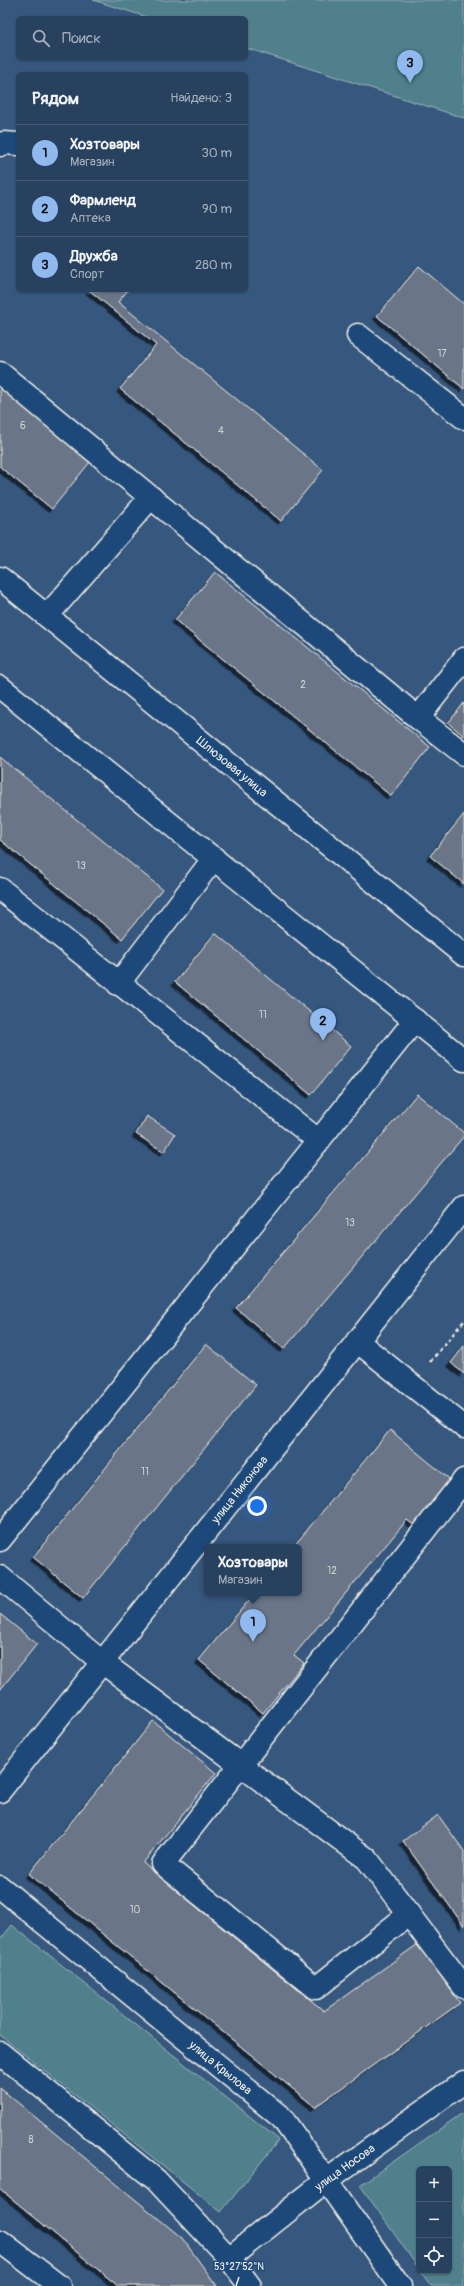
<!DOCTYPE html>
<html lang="ru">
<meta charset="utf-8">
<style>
body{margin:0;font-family:Pangolin,sans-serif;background:#344c67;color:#f1f3f6}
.controls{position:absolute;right:12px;bottom:12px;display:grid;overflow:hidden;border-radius:6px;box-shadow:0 1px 3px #0004}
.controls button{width:36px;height:36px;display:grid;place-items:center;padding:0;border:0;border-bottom:1px solid #445a73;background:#28415e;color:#f1f3f6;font:20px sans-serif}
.you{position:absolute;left:257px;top:1506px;width:14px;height:14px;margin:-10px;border:3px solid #fff;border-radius:50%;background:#1a73e8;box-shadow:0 0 0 6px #1a73e833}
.badge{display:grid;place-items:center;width:26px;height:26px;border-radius:50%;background:#90b9f0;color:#111;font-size:13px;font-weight:700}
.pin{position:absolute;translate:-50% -33px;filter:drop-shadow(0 1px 2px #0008)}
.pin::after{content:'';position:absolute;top:21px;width:14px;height:12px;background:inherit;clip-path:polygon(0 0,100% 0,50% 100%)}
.popup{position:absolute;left:204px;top:1544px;width:98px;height:52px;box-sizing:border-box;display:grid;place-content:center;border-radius:6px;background:#28415e;filter:drop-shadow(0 1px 3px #0005);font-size:13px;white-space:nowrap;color:#a5afbc}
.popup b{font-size:15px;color:#f1f3f6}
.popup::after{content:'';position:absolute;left:50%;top:100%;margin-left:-8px;border:8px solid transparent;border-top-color:#28415e}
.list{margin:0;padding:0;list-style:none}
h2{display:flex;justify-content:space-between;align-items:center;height:52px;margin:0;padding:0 16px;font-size:17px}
h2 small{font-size:13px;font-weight:400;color:#a5afbc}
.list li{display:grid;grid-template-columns:26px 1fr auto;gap:12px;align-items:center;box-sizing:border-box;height:56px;padding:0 16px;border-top:1px solid #445a73}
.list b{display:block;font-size:15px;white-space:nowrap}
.list p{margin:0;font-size:13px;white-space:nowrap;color:#a5afbc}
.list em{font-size:13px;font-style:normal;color:#a5afbc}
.icon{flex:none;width:22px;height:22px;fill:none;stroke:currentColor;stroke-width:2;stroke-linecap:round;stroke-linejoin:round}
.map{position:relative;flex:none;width:464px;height:2286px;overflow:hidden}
.search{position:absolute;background:#28415e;box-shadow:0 1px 3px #0004;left:16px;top:16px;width:232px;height:44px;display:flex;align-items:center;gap:10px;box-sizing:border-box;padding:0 14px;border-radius:6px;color:#a5afbc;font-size:15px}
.panel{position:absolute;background:#28415e;box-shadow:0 1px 3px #0004;left:16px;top:72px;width:232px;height:220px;border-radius:6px}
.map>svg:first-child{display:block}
</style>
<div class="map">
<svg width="464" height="2286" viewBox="0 0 464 2286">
<defs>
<filter id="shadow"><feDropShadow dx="-3.5" dy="3.5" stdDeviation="0" flood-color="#0009"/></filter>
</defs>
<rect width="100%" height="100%" fill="#36577e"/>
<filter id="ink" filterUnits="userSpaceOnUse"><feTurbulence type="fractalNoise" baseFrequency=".025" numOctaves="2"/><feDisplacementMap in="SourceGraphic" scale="8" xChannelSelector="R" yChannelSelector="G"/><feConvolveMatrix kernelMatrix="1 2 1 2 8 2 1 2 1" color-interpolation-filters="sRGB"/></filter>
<g filter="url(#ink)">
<g fill="#4f808c" stroke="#a2b8ba">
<path d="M 93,0 L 464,0 L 464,118 L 246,48 L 246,18 L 150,18 Z"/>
<path d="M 12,1925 L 279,2140 L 221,2212 L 0,2035 L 0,1940 Z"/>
<path d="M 464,2112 L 464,2286 L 431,2286 L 420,2271 L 449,2271 L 449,2169 L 419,2169 L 419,2269 L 360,2185 Z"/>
</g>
<g fill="#6a7688" stroke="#f4f1e8" filter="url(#shadow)">
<path d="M 419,266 L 464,304 L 464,389 L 377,316 Z"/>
<path d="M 89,290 L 128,290 L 118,302 L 323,470 L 281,521 L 120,389 L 156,345 Z"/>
<path d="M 0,388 L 90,462 L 52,509 L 0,467 Z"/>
<path d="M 215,572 L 430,747 L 391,796 L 175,620 Z"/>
<path d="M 464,703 L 464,736 L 448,723 Z"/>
<path d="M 0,757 L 162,889 L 122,939 L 0,840 Z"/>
<path d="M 464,814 L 464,884 L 430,856 Z"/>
<path d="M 215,933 L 351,1046 L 311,1095 L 175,982 Z"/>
<path d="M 417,1094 L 464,1133 L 464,1136 L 284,1349 L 236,1308 Z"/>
<path d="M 147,1116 L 175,1134 L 164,1152 L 136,1134 Z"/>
<path d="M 206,1344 L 256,1385 L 83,1598 L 33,1557 Z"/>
<path d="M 464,1346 L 464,1374 L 451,1363 Z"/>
<path d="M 390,1430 L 453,1482 L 416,1527 L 407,1520 L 294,1655 L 304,1663 L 263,1713 L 199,1660 L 255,1593 L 299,1593 L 299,1547 L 293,1547 Z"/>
<path d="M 0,1614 L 37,1644 L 0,1690 Z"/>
<path d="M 153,1721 L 216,1773 L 143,1863 L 324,2011 L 418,1944 L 460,2003 L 315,2107 L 29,1874 Z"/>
<path d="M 438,1815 L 464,1851 L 464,1926 L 403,1841 Z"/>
<path d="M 0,2088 L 182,2238 L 217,2286 L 118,2286 L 0,2189 Z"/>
</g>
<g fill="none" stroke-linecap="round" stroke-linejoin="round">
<g stroke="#f4f1e8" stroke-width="25">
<g id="minor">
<path d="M 0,145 L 3,143 L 18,144"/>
<path d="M 358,335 L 464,418"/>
<path d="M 0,373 L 418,718 L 464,659"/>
<path d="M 47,616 L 151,497"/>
<path d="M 418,718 L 464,754"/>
<path d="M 0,889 L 319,1141"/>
<path d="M 118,984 L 214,858"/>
<path d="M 357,1341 L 464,1427"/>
<path d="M 0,1540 L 415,1020"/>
<path d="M 0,1577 L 102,1662 L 367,1859 L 464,1987"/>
<path id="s1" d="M 0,1791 L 464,1207"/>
<path id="s2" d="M 0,1887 L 282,2118 L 400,2286"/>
<path d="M 409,1914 L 316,1988 L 163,1864 L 464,1480"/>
<path d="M 0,2053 L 156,2180 L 229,2258 L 250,2286"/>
<path d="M 0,2241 L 59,2286"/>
<path id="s3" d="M 229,2258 L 327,2180 L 464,2082"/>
</g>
</g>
<g stroke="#f4f1e8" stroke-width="25">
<g id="major">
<path id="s4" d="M 0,578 L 464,955"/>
<path d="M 0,687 L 464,1060"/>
</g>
</g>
<path stroke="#f4f1e8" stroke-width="2.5" stroke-dasharray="4 3" stroke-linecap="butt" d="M 430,1362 L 464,1321"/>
<use href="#minor" stroke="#1f4a7a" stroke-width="22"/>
<use href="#major" stroke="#1f4a7a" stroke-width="22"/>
</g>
</g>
<path fill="none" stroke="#f4f1e8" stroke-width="1.5" d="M 236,2286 L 239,2277"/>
<g text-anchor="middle" stroke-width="3" stroke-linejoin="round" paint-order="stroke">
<g font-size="10" fill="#d2d2d0">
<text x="442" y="357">17</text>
<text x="23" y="429">6</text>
<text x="221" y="434">4</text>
<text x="303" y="688">2</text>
<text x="81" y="869">13</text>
<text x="263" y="1018">11</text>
<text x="350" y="1226">13</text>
<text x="145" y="1475">11</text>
<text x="332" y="1574">12</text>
<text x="135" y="1913">10</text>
<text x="31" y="2143">8</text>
</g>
<g font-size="12" fill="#f4f1e8" stroke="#1f4a7a">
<text dy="4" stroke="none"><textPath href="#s4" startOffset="299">Шлюзовая улица</textPath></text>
<text dy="4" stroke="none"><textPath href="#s1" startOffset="385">улица Никонова</textPath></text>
<text dy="4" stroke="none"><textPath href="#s2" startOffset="285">улица Крылова</textPath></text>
<text dy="4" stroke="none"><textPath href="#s3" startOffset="147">улица Носова</textPath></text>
</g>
</g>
<g font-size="10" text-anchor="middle" fill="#f4f1e8" stroke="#1f4a7a" stroke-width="3" stroke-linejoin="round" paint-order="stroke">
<text x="239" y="2270">53°27'52"N</text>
</g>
</svg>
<div class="controls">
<button>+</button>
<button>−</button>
<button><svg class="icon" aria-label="locate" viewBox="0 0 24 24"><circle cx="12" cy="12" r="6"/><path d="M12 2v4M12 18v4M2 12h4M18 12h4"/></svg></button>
</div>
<div class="you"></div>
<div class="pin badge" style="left:253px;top:1642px">1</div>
<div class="popup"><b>Хозтовары</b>Магазин</div>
<div class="pin badge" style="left:323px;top:1041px">2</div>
<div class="pin badge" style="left:410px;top:83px">3</div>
<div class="search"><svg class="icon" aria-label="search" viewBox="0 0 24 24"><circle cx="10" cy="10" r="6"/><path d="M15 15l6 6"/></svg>Поиск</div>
<section class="panel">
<h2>Рядом<small>Найдено: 3</small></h2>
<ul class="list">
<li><span class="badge">1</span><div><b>Хозтовары</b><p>Магазин</p></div><em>30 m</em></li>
<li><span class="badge">2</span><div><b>Фармленд</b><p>Аптека</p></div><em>90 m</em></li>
<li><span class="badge">3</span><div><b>Дружба</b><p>Спорт</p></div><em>280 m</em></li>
</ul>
</section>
</div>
